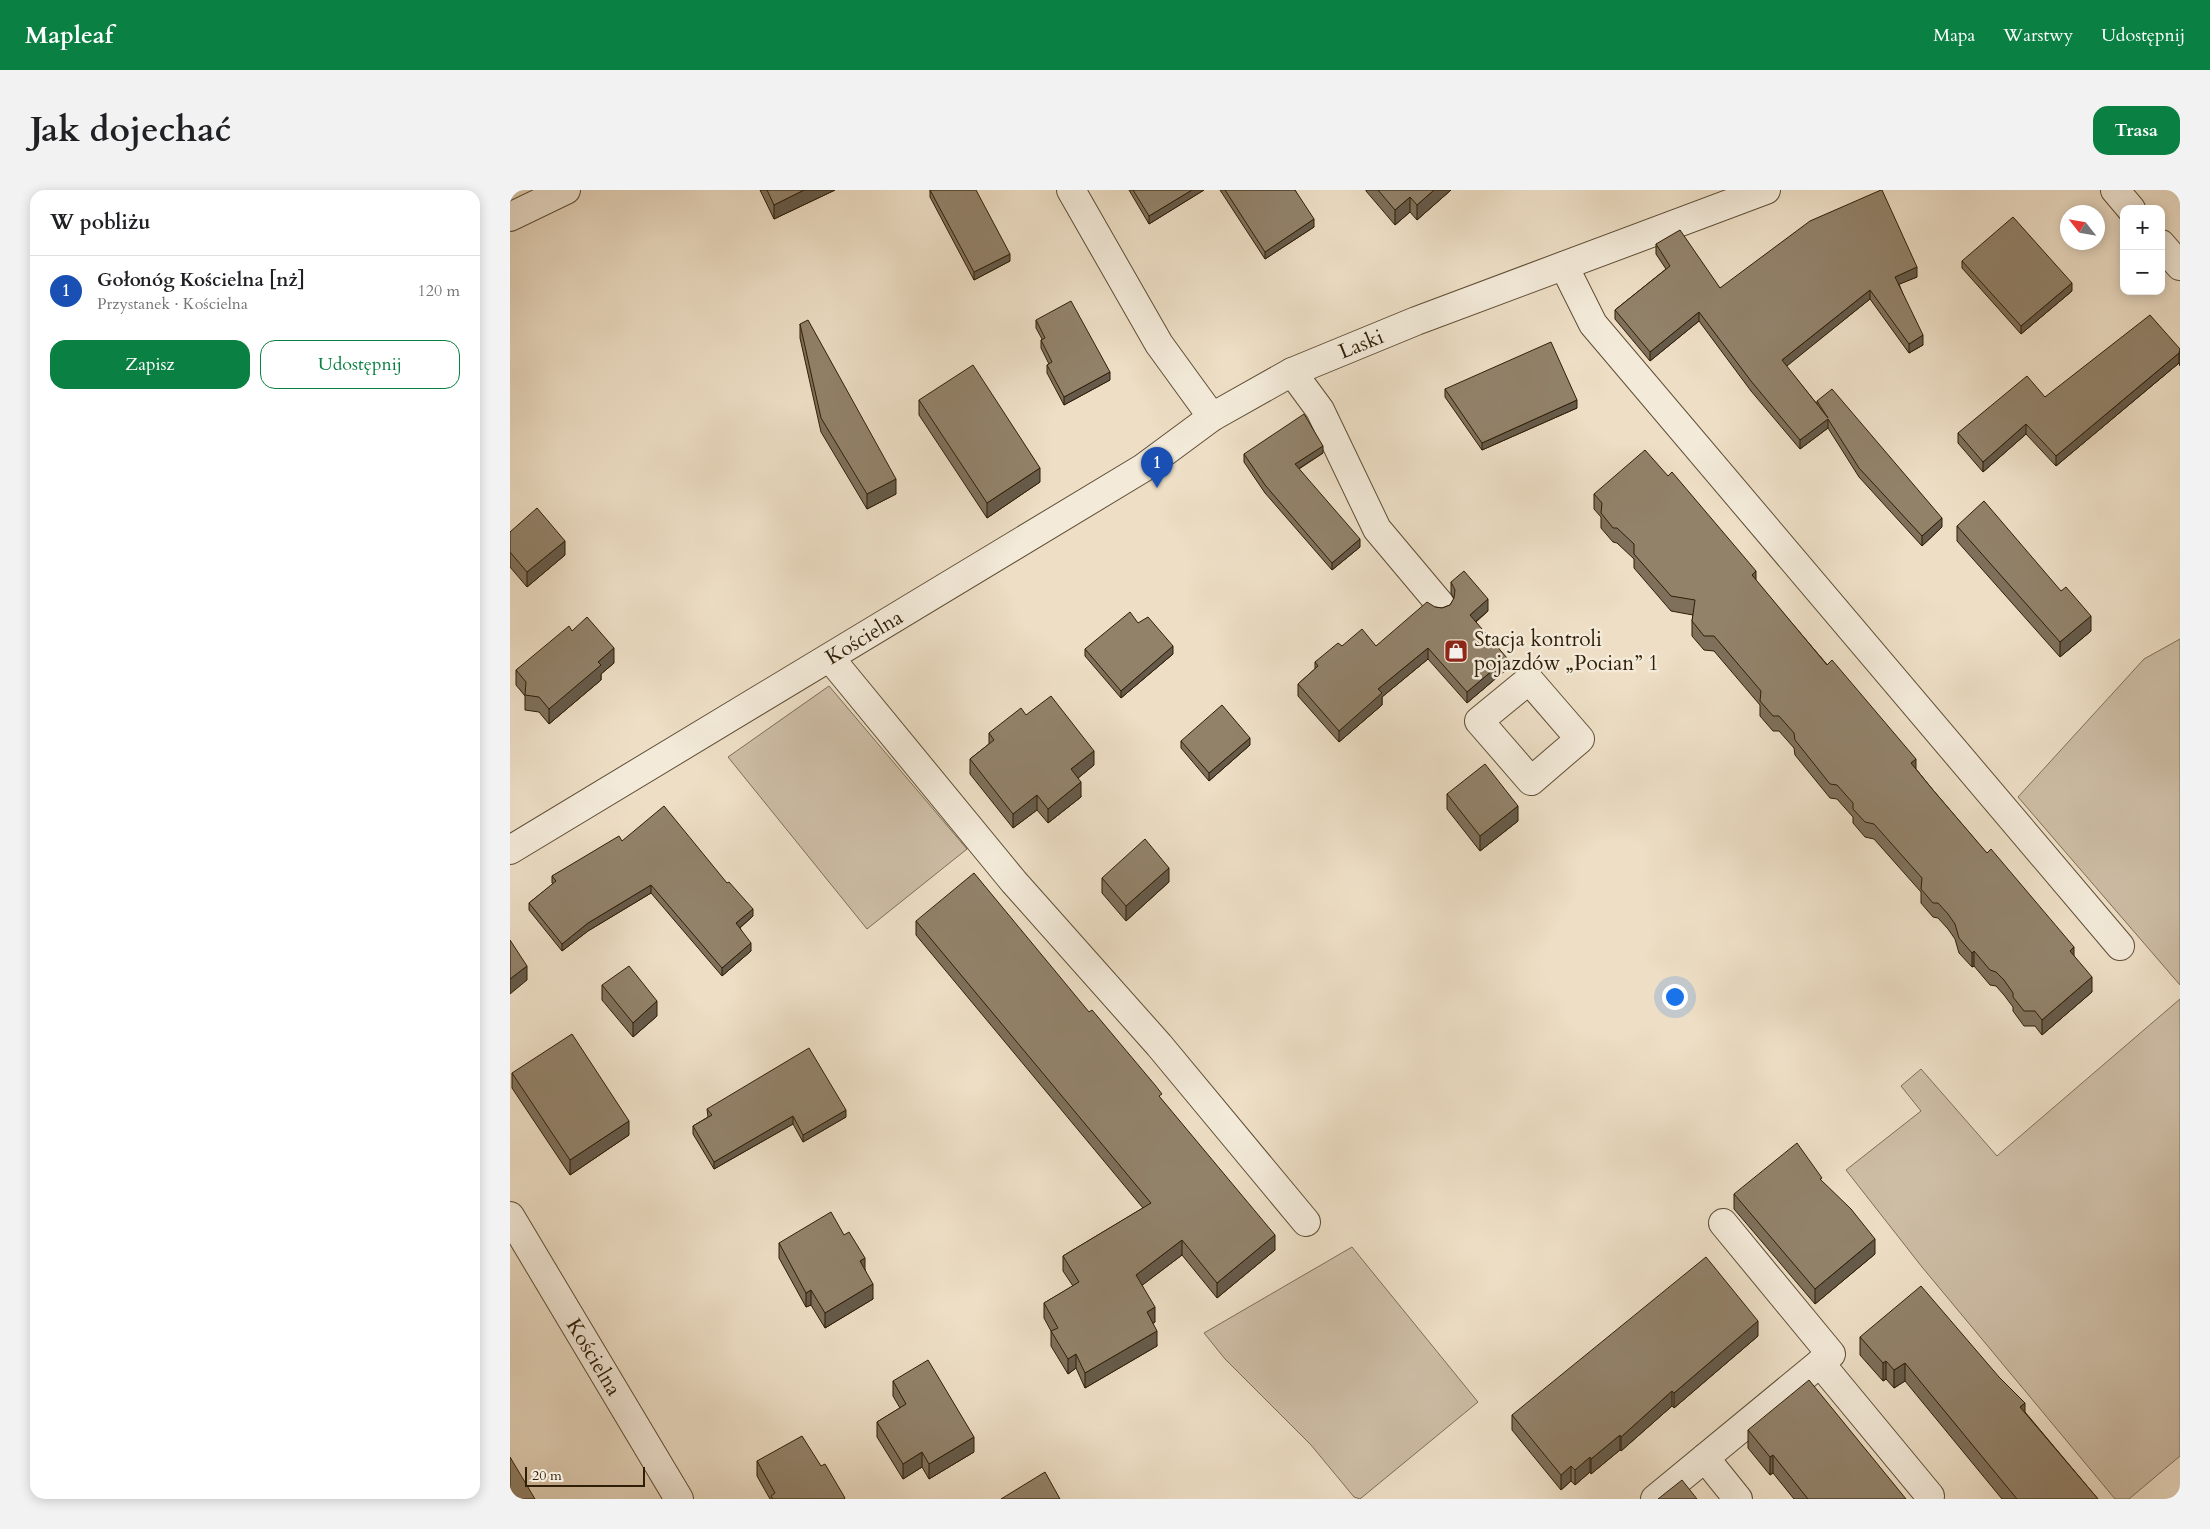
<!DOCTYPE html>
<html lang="pl">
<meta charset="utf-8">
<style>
body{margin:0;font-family:Cardo,serif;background:#f2f2f2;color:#202124}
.controls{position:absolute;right:15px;top:15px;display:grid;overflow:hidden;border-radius:10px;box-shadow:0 2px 12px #0003}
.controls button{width:45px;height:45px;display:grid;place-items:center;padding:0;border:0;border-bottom:1px solid #e0e0e0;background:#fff;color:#202124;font:25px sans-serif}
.compass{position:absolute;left:1550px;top:15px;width:45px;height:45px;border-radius:50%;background:#fff;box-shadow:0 2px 12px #0003;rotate:301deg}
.scale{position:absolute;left:15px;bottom:12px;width:120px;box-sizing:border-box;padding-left:5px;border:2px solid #2f1e07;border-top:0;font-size:14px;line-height:18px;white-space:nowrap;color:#2f1e07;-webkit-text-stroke:4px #f3ead9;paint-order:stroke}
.you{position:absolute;left:1164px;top:806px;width:18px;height:18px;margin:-12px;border:4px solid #fff;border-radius:50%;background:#1a73e8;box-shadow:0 0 0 8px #1a73e833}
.badge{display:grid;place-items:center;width:32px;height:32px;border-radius:50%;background:#0b8043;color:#fff;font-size:16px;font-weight:700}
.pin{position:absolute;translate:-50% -41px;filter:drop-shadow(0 1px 2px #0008)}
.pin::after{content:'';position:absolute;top:26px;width:18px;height:15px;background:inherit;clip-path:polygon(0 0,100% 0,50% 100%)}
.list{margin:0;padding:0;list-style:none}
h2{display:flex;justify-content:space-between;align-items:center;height:65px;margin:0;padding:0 20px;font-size:21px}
h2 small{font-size:16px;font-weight:400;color:#757577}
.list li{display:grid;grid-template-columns:32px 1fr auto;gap:15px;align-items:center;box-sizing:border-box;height:70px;padding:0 20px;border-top:1px solid #e0e0e0}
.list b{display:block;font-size:19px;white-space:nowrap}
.list p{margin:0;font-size:16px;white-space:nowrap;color:#757577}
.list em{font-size:16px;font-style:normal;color:#757577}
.actions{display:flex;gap:10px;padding:15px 20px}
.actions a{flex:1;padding:11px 0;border:1px solid #0b8043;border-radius:15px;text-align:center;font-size:18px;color:#0b8043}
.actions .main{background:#0b8043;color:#fff}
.map{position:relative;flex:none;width:1670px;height:1309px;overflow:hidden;border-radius:15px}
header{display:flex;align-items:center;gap:30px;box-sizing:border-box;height:70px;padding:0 25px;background:#0b8043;color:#fff}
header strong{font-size:24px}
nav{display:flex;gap:28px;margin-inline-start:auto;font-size:18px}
.intro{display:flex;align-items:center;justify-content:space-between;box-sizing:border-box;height:120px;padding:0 30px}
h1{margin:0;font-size:35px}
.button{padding:12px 22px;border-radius:15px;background:#0b8043;color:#fff;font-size:18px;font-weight:700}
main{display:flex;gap:30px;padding:0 30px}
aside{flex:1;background:#fff;border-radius:15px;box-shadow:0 2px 12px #0003}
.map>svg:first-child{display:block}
</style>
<header>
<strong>Mapleaf</strong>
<nav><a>Mapa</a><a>Warstwy</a><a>Udostępnij</a></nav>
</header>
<div class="intro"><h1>Jak dojechać</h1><a class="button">Trasa</a></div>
<main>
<aside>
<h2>W pobliżu<small></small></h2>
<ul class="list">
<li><span class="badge" style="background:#1a4fb4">1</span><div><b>Gołonóg Kościelna [nż]</b><p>Przystanek · Kościelna</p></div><em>120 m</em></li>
</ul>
<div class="actions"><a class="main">Zapisz</a><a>Udostępnij</a></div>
</aside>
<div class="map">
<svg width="1670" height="1309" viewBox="0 0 1670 1309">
<rect width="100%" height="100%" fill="#eddec5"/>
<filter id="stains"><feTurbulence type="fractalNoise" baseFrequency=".004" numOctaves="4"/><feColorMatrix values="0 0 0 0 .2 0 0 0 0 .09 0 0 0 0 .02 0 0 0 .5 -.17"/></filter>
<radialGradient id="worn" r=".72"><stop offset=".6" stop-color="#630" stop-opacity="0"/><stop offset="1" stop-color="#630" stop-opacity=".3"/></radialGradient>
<g fill="#cdbda5" stroke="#7e6e56">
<path d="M 1670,449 L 1670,795 L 1508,607 L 1634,469 Z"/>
<path d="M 319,496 L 457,659 L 357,739 L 218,567 Z"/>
<path d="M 1670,809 L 1670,1266 L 1619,1309 L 1605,1309 L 1412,1077 L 1336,980 L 1411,921 L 1391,896 L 1411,879 L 1487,966 Z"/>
<path d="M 842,1057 L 968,1212 L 850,1309 L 844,1307 L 801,1255 L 715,1169 L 694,1143 Z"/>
</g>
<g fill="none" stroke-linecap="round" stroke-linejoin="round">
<g stroke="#5e4e36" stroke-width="30">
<g id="minor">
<path d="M 561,0 L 649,154 L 702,227"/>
<path d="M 1605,0 L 1621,19"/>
<path d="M 0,27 L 56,0"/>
<path d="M 1651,54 L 1670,76"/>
<path d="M 1054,76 L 1083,134 L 1610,756"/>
<path d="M 782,182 L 810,220 L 867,339 L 930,414"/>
<path d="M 320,468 L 504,692 L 649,855 L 796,1032"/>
<path d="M 1019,490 L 1070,549 L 1021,591 L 969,531 Z"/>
<path d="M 0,660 L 633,278 L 702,227 L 782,182 L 906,131 L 1256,0"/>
<path d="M 0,1026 L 169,1309"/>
<path d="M 1310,1173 L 1420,1306"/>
<path d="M 1195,1268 L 1228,1309"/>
<path d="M 1145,1309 L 1321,1164 L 1213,1033"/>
</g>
</g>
<use href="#minor" stroke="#f3ead9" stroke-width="28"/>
</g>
<g fill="#7e705b" stroke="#2f1e07">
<path d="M 250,0 L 325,0 L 264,29 Z"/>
<path d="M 420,0 L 500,71 L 464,90 L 420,7 Z"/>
<path d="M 619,0 L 694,0 L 639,34 Z"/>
<path d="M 710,0 L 785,0 L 804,37 L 755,69 Z"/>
<path d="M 856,0 L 941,0 L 907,30 L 900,22 L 885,35 L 856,1 Z"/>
<path d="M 1146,54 L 1210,98 L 1407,87 L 1389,94 L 1413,155 L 1399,163 L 1360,109 L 1276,176 L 1307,214 L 1307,211 L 1432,337 L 1412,356 L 1349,287 L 1318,238 L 1290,259 L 1241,201 L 1189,131 L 1140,171 L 1105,129 L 1105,120 L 1156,79 L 1146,64 Z"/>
<path d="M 1452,71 L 1562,101 L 1511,144 L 1452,78 Z"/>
<path d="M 526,130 L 600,190 L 554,215 L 537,183 L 537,175 L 539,174 L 531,158 L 531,150 L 532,149 L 526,138 Z"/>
<path d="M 290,134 L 386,304 L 357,319 L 311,242 L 290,148 Z"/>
<path d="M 1670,159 L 1670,176 L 1669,173 L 1546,276 L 1516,244 L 1473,282 L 1448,253 L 1448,243 L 1535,207 Z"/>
<path d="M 935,199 L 1067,218 L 972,260 L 935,207 Z"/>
<path d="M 409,210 L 530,292 L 477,328 L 409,225 Z"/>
<path d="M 813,263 L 789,279 L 850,357 L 822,380 L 755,303 L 734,272 L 734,264 Z"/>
<path d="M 1084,304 L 1246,391 L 1406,579 L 1423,600 L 1564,766 L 1582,802 L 1532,845 L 1525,836 L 1514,836 L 1503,821 L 1503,817 L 1494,805 L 1486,796 L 1480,795 L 1464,776 L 1462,777 L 1449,763 L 1445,749 L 1438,739 L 1428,728 L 1423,727 L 1411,713 L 1411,702 L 1364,649 L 1355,647 L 1343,633 L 1343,627 L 1327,609 L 1320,608 L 1285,565 L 1284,558 L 1269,541 L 1263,541 L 1250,526 L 1250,515 L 1204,461 L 1194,460 L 1182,446 L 1182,431 L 1183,425 L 1161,421 L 1124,378 L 1124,369 L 1107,353 L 1103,352 L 1091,338 L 1091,327 L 1084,319 Z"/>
<path d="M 1447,336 L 1581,441 L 1550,467 L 1447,351 Z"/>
<path d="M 0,342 L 55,365 L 17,397 L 0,377 Z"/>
<path d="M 941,392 L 978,421 L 966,432 L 997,479 L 957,513 L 918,469 L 872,507 L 872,515 L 829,552 L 788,506 L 788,494 L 805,479 L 805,472 L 832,456 L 866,456 L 925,417 L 932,418 L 940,415 L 944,409 L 941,403 Z"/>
<path d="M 62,441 L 104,473 L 91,484 L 91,490 L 39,534 L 29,522 L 15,520 L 15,506 L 6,495 L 6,480 Z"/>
<path d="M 575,459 L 663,464 L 611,508 L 575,466 Z"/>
<path d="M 516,525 L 584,575 L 568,588 L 571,607 L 538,633 L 527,620 L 503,638 L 460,584 L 460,569 L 479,554 L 479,543 Z"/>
<path d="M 671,551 L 740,555 L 699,591 L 671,558 Z"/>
<path d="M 937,604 L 1008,631 L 970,661 L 937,619 Z"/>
<path d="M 112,651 L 243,726 L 230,738 L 241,761 L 212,786 L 141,703 L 78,741 L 52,761 L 19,720 L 19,713 L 43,694 L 42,693 L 42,686 Z"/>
<path d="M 592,688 L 659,692 L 616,731 L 592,703 Z"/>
<path d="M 406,731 L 652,910 L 765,1060 L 707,1108 L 672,1065 L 632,1095 L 645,1132 L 643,1133 L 647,1156 L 575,1198 L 566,1178 L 558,1184 L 541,1156 L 541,1141 L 534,1128 L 534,1113 L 563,1096 L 553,1081 L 553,1066 L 633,1018 L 406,745 Z"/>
<path d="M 92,795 L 147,826 L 123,847 L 92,810 Z"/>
<path d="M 2,883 L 119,945 L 60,985 L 2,898 Z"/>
<path d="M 197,919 L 336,927 L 293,952 L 283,934 L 204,979 L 183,944 L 183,936 L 198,927 Z"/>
<path d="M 1224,1004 L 1365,1064 L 1305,1114 L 1224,1019 Z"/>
<path d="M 269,1053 L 355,1079 L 363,1109 L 315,1138 L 301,1115 L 296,1117 L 269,1068 Z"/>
<path d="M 1248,1146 L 1164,1218 L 1162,1216 L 1111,1261 L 1110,1260 L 1081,1284 L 1080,1282 L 1065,1295 L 1061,1291 L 1051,1300 L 1002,1240 L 1002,1225 Z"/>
<path d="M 1350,1147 L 1515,1222 L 1588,1309 L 1492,1309 L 1395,1191 L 1384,1198 L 1376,1189 L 1373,1191 L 1350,1165 Z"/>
<path d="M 383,1191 L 464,1262 L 419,1289 L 412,1277 L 393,1289 L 367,1247 L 367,1232 L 390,1218 L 383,1206 Z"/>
<path d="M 1238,1240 L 1396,1309 L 1284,1309 L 1263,1283 L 1260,1285 L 1238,1258 Z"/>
<path d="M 247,1271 L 311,1276 L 335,1309 L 260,1309 L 247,1286 Z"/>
</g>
<g fill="#665b4a" stroke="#2f1e07">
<path d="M 294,0 L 325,0 L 264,29 L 264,15 Z"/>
<path d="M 682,0 L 694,0 L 639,34 L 639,26 Z"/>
<path d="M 924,0 L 941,0 L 907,30 L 907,15 Z"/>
<path d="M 900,7 L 900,22 L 885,35 L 885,20 Z"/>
<path d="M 804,29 L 804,37 L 755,69 L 755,62 Z"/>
<path d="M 500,64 L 500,71 L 464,90 L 464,82 Z"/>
<path d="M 1407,77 L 1407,87 L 1385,96 L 1385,87 Z"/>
<path d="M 1562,93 L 1562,101 L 1511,144 L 1511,136 Z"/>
<path d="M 1360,100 L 1360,109 L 1272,180 L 1272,170 Z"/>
<path d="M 1189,122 L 1189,131 L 1140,171 L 1140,162 Z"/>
<path d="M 1413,145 L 1413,155 L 1399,163 L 1399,154 Z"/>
<path d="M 1669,163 L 1669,173 L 1546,276 L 1546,266 Z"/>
<path d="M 600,182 L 600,190 L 554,215 L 554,207 Z"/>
<path d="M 1067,210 L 1067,218 L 972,260 L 972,253 Z"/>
<path d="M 1318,229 L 1318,238 L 1290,259 L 1290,250 Z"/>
<path d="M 1516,234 L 1516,244 L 1473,282 L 1473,272 Z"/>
<path d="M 813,256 L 813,263 L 785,281 L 785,274 Z"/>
<path d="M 530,278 L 530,292 L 477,328 L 477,313 Z"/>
<path d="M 386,289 L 386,304 L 357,319 L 357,304 Z"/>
<path d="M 1432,328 L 1432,337 L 1412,356 L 1412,346 Z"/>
<path d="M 850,349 L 850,357 L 822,380 L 822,373 Z"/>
<path d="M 55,351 L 55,365 L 17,397 L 17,382 Z"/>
<path d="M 1246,381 L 1246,396 L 1242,385 Z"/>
<path d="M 978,409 L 978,421 L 960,436 L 960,425 Z"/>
<path d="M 1581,426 L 1581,441 L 1550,467 L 1550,452 Z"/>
<path d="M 663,456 L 663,464 L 611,508 L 611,501 Z"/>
<path d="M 104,458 L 104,473 L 91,484 L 91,490 L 39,534 L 39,519 L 88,472 Z"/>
<path d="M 918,458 L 918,469 L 872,507 L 872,515 L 829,552 L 829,541 L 868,499 Z"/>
<path d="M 997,468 L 997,479 L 957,513 L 957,502 Z"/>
<path d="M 740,548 L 740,555 L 699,591 L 699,583 Z"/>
<path d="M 584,561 L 584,575 L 561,594 L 561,579 Z"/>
<path d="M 1406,569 L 1406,584 L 1401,573 Z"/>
<path d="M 571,592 L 571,607 L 538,633 L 538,619 Z"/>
<path d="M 527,605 L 527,620 L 503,638 L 503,624 Z"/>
<path d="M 1008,616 L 1008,631 L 970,661 L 970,646 Z"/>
<path d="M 659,678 L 659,692 L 616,731 L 616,716 Z"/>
<path d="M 141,695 L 141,703 L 78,741 L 52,761 L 52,754 L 78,733 Z"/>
<path d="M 243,719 L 243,726 L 226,741 L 226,733 Z"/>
<path d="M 241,753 L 241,761 L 212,786 L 212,778 Z"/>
<path d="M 1564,757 L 1564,772 L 1560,761 Z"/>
<path d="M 1464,761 L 1464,776 L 1462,777 L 1462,763 Z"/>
<path d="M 17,776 L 17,790 L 0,804 L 0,789 Z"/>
<path d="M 1582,787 L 1582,802 L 1532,845 L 1532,830 Z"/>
<path d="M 147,811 L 147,826 L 123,847 L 123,833 Z"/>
<path d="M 336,920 L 336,927 L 293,952 L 293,945 Z"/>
<path d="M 283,926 L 283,934 L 204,979 L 204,972 Z"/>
<path d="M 119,931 L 119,945 L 60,985 L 60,970 Z"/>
<path d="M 765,1045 L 765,1060 L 707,1108 L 707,1093 Z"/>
<path d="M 1365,1049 L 1365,1064 L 1305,1114 L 1305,1099 Z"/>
<path d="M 672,1050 L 672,1065 L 626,1100 L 626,1085 Z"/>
<path d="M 355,1068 L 355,1083 L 350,1071 Z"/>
<path d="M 363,1094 L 363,1109 L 315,1138 L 315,1123 Z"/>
<path d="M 301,1100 L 301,1115 L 296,1117 L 296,1103 Z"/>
<path d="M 645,1117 L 645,1132 L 637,1137 L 637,1122 Z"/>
<path d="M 1248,1131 L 1248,1146 L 1164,1218 L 1164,1203 Z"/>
<path d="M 647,1141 L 647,1156 L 575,1198 L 575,1183 Z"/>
<path d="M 566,1164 L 566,1178 L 558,1184 L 558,1169 Z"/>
<path d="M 1376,1171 L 1376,1189 L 1373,1191 L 1373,1173 Z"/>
<path d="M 1395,1173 L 1395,1191 L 1384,1198 L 1384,1180 Z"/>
<path d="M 1162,1201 L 1162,1216 L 1111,1261 L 1111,1247 Z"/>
<path d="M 1515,1213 L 1515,1232 L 1510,1217 Z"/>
<path d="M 1110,1245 L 1110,1260 L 1081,1284 L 1081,1269 Z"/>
<path d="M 464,1247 L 464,1262 L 419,1289 L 419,1274 Z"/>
<path d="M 412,1262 L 412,1277 L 393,1289 L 393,1274 Z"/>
<path d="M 1263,1265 L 1263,1283 L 1260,1285 L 1260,1267 Z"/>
<path d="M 1080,1267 L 1080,1282 L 1065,1295 L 1065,1280 Z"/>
<path d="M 1061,1276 L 1061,1291 L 1051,1300 L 1051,1285 Z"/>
</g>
<g fill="#92826a" stroke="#2f1e07">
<path d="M 257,0 L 294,0 L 264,15 Z"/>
<path d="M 420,0 L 466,0 L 500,64 L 464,82 Z"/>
<path d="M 623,0 L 682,0 L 639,26 Z"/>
<path d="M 715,0 L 785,0 L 804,29 L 755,62 Z"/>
<path d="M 868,0 L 924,0 L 907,15 L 900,7 L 885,20 Z"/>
<path d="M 1371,0 L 1372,0 L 1407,77 L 1385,87 L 1413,145 L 1399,154 L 1360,100 L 1272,170 L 1318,228 L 1307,211 L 1322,199 L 1432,328 L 1412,346 L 1349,278 L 1318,229 L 1290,250 L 1241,191 L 1189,122 L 1140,162 L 1105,120 L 1160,76 L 1146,54 L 1170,40 L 1210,98 L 1300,31 Z"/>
<path d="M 1503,27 L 1562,93 L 1511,136 L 1452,71 Z"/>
<path d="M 561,111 L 600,182 L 554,207 L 537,175 L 542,172 L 531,150 L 535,148 L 526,130 Z"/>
<path d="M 1640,125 L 1670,159 L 1669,163 L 1546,266 L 1516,234 L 1473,272 L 1448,243 L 1517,186 L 1535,207 Z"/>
<path d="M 298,130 L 386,289 L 357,304 L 311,228 L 290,134 Z"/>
<path d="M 1041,152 L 1067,210 L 972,253 L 935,199 Z"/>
<path d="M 463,175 L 530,278 L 477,313 L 409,210 Z"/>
<path d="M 794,224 L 813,256 L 785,274 L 850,349 L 822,373 L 755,295 L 734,264 Z"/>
<path d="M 1135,260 L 1158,286 L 1162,282 L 1246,381 L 1242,385 L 1317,475 L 1322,470 L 1406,569 L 1401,573 L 1423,600 L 1477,663 L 1481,659 L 1564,757 L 1560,761 L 1582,787 L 1532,830 L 1525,821 L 1514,821 L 1503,807 L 1503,803 L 1494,790 L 1486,782 L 1480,780 L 1464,761 L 1462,763 L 1449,748 L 1445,734 L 1438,724 L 1428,713 L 1423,713 L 1411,699 L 1412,688 L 1364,634 L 1355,632 L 1343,619 L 1343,613 L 1327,595 L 1320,594 L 1285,550 L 1284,543 L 1269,526 L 1263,526 L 1250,511 L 1251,501 L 1204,446 L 1194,446 L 1182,431 L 1185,410 L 1161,406 L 1124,364 L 1124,354 L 1107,338 L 1103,338 L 1091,323 L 1092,313 L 1084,304 Z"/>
<path d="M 1474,311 L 1551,401 L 1556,397 L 1581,426 L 1550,452 L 1447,336 Z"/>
<path d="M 27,318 L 55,351 L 17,382 L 0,362 L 0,342 Z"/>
<path d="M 954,381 L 978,409 L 960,425 L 997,468 L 957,502 L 918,458 L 868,499 L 872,503 L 829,541 L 788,494 L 808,476 L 805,472 L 828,453 L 832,456 L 852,439 L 866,456 L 917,412 L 925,417 L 932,418 L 940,415 L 944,408 L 945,400 L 941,392 Z"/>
<path d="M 620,422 L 628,433 L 638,427 L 663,456 L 611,501 L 575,459 Z"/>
<path d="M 77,427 L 104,458 L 88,472 L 91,475 L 39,519 L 29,507 L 15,505 L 16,492 L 6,480 L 59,436 L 62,441 Z"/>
<path d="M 541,506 L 584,561 L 561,579 L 571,592 L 538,619 L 527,605 L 503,624 L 460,569 L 484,550 L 479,543 L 511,518 L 516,525 Z"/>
<path d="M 712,515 L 740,548 L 699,583 L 671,551 Z"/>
<path d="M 975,574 L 1008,616 L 970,646 L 937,604 Z"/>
<path d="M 154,616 L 217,693 L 219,692 L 243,719 L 226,733 L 241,753 L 212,778 L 141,695 L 78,733 L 52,754 L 19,713 L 46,691 L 42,686 L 109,646 L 112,651 Z"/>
<path d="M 635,649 L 659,678 L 616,716 L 592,688 Z"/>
<path d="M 464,683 L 579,822 L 582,820 L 645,895 L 652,904 L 649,906 L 765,1045 L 707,1093 L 672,1050 L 626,1085 L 645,1117 L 637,1122 L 647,1141 L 575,1183 L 566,1164 L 558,1169 L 541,1141 L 548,1138 L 534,1113 L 569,1092 L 553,1066 L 641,1013 L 406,731 Z"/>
<path d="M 0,750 L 17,776 L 0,789 Z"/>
<path d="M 119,776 L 147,811 L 123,833 L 92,795 Z"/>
<path d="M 62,844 L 119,931 L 60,970 L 2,883 Z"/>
<path d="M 299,858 L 336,920 L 293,945 L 283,926 L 204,972 L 183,936 L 202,925 L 197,919 Z"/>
<path d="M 1287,953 L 1312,988 L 1310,989 L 1341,1019 L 1365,1049 L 1305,1099 L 1224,1004 Z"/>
<path d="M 321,1022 L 334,1045 L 339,1042 L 355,1068 L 350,1071 L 363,1094 L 315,1123 L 301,1100 L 296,1103 L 269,1053 Z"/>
<path d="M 1196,1067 L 1248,1131 L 1164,1203 L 1162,1201 L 1111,1247 L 1110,1245 L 1081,1269 L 1080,1267 L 1065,1280 L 1061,1276 L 1051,1285 L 1002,1225 Z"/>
<path d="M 1411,1096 L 1489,1187 L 1515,1213 L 1510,1217 L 1588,1309 L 1507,1309 L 1395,1173 L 1384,1180 L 1376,1171 L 1373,1173 L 1350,1147 Z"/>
<path d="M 418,1170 L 464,1247 L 419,1274 L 412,1262 L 393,1274 L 367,1232 L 396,1214 L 383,1191 Z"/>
<path d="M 1299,1190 L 1396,1309 L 1298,1309 L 1263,1265 L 1260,1267 L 1238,1240 Z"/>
<path d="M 292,1246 L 311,1276 L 315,1274 L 335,1308 L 334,1309 L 263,1309 L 261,1306 L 265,1303 L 247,1271 Z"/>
<path d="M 0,1267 L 25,1309 L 0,1309 Z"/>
<path d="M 535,1282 L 550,1309 L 491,1309 Z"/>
<path d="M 1172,1290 L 1187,1309 L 1148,1309 Z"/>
</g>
<defs>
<g id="shop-square" transform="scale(1.25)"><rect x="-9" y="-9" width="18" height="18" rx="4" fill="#8f2418" stroke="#f3ead9"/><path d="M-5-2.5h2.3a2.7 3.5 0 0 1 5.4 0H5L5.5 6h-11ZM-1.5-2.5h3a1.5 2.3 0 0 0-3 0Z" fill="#fff"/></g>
</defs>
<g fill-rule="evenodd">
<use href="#shop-square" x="946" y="461"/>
</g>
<g text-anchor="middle" stroke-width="5" stroke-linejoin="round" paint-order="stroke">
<g font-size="21" fill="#2f1e07" stroke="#f3ead9">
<text transform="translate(851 154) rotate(-22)" y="7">Laski</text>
<text transform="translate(354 447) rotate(-31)" y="7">Kościelna</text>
<text transform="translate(84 1167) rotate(59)" y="7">Kościelna</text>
</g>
<g font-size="21" fill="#2f1e07" stroke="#f3ead9" text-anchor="start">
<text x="964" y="456">Stacja kontroli<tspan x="964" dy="24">pojazdów „Pocian” 1</tspan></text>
</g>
</g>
<rect width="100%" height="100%" filter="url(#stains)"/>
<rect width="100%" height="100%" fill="url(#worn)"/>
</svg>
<div class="controls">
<button>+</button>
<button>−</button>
</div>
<svg class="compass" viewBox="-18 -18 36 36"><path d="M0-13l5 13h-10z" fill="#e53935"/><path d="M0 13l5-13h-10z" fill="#757577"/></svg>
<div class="scale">20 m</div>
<div class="you"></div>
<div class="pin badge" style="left:647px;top:298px;background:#1a4fb4">1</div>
</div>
</main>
